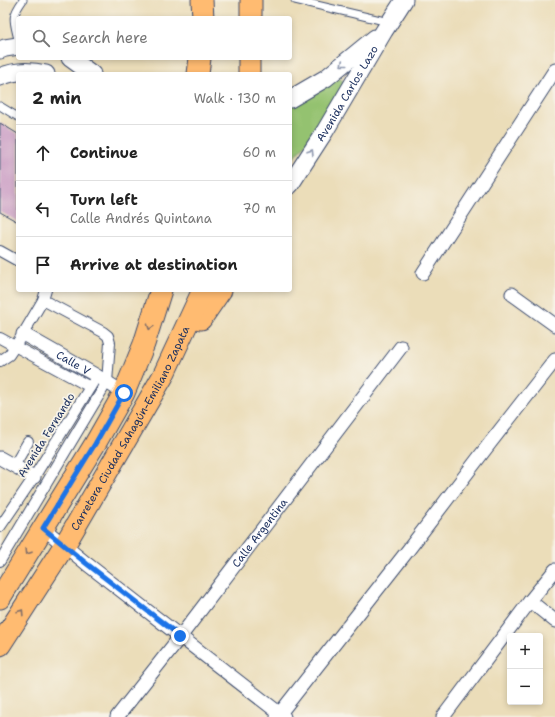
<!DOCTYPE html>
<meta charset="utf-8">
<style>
body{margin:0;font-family:"Shantell Sans",sans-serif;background:#f2f2f2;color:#222}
.controls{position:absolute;right:12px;bottom:12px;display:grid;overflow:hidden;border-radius:4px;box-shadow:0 2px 6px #0003}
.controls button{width:36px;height:36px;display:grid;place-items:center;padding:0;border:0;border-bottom:1px solid #e0e0e0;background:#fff;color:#222;font:20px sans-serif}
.stop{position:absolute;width:12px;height:12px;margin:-9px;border:3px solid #1a73e8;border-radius:50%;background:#fff}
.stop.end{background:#1a73e8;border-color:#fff;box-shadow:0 1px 4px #0008}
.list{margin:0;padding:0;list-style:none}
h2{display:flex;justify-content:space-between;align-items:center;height:52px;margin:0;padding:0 16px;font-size:17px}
h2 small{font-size:13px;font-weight:400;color:#767676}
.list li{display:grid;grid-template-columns:26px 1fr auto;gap:12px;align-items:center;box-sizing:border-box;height:56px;padding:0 16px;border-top:1px solid #e0e0e0}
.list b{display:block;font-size:15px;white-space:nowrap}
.list p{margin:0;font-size:13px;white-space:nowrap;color:#767676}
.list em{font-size:13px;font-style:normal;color:#767676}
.icon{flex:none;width:22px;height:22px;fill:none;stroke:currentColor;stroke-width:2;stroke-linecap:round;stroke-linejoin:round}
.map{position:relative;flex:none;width:555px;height:717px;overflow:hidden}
.search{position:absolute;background:#fff;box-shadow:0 2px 6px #0003;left:16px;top:16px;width:276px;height:44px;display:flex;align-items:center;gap:10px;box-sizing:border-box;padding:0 14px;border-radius:4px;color:#767676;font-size:15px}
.panel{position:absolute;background:#fff;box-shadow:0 2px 6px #0003;left:16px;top:72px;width:276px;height:220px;border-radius:4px}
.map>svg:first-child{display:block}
</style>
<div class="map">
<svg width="555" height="717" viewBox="0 0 555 717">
<rect width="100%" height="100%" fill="#f7f3e8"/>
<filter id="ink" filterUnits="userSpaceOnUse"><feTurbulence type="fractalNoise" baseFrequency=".025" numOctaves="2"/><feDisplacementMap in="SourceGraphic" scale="8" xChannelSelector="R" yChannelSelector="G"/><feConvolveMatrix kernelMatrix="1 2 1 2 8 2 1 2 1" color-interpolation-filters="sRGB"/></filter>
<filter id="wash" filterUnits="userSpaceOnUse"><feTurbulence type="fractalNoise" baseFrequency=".012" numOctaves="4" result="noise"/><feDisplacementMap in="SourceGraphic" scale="16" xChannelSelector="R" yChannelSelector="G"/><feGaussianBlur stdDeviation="0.9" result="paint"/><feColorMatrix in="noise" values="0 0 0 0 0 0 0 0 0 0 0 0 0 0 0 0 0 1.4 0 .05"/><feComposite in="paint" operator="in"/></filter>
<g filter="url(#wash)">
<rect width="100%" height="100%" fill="#ebddb9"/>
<path fill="#94c270" stroke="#587867" d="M 337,77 L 345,82 L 311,139 L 290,161 L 290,105 Z"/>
<g id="blocks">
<path fill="#c797c2" d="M 0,123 L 18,134 L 18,222 L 0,212 Z"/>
</g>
</g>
<g filter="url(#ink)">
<use href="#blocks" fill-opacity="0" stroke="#3a496c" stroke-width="1"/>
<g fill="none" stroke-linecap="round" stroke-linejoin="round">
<g stroke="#3a496c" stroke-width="9">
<g id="service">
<path d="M 295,0 L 389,22"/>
<path d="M 18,39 C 13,19 11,17 23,0"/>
<path d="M 0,106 L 18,117"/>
</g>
</g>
<g stroke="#3a496c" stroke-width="12">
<g id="pedestrian">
<path d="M 0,251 L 18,261"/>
<path d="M 0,338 L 90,387"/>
<path d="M 0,361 L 9,355 L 23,334 L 43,300 L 46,290"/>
<path d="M 14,466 L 28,442"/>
<path d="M 0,527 L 34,477 L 97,376"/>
<path d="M 0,561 L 107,382 L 110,343 L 108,336 L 103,332 L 43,300"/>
</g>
</g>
<g stroke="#3a496c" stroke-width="15">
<g id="minor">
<path d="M 423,273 L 555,70"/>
<path d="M 512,294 L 555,325"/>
<path id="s1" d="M 23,334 L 97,376 L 124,393"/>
<path d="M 0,458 L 34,477"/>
<path d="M 43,528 L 87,564 L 284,717"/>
<path d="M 530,601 L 555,621"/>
<path id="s2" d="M 117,717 L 180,637 L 401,347"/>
<path d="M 277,717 L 409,549 L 490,443 L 555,360"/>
<path d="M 443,717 L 530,601 L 555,570"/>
</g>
</g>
<g stroke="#3a496c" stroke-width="19">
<g id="tertiary">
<path d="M 0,50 L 5,48 L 18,46"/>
<path d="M 70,58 L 92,74"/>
<path d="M 0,77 C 15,70 30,70 46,74"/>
<path d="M 290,99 L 326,78 L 375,38"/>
<path id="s3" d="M 290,185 L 325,131 L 384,31 L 404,0"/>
</g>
</g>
<g stroke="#3a496c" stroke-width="23">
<g id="primary">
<path d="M 202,0 L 203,18"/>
<path d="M 251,18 L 251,0"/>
<path d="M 198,74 L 200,58"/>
<path d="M 249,74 L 249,58"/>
<path d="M 201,319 L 221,290"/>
<path d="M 0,598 L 95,444 L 124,393 L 144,344 L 161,290"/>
<path id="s4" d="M 0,645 L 64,546 L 163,376 L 203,290"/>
</g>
</g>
<use href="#service" stroke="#fff" stroke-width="7"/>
<use href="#pedestrian" stroke="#fff" stroke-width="10"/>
<use href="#minor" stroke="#fff" stroke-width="13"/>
<use href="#tertiary" stroke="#fff" stroke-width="17"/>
<use href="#primary" stroke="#ffbb71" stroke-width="21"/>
</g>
<defs><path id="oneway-chevron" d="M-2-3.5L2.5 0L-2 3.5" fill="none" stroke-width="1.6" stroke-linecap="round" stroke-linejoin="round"/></defs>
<g stroke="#8d97ae">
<use href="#oneway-chevron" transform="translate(343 64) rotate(141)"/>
<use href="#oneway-chevron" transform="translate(311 152) rotate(-58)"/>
</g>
<g stroke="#826e67">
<use href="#oneway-chevron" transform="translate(150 327) rotate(108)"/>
<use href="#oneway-chevron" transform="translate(28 552) rotate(122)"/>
<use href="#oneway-chevron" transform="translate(21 612) rotate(-57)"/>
</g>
</g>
<g fill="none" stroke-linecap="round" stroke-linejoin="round" filter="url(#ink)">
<path stroke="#1a73e8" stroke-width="5" d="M 124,393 L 95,444 L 43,528 L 87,564 L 180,636"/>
</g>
<g text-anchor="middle" stroke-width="3.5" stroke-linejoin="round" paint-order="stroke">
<g font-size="11" fill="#1b2f5e" stroke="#f7f3e8">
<text dy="4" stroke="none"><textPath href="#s3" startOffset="108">Avenida Carlos Lazo</textPath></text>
<text dy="4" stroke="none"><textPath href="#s1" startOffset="58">Calle V</textPath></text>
<text dy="4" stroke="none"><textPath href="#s4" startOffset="253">Carretera Ciudad Sahagún-Emiliano Zapata</textPath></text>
<text transform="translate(46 435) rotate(-58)" y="4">Avenida Fernando</text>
<text dy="4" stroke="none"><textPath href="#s2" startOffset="233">Calle Argentina</textPath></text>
</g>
</g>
</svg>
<div class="controls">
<button>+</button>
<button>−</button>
</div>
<div class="stop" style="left:124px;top:393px"></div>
<div class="stop end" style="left:180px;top:636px"></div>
<div class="search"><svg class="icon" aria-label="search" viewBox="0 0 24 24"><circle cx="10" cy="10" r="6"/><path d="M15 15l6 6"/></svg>Search here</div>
<section class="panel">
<h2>2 min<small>Walk · 130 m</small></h2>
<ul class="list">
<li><svg class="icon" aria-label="ahead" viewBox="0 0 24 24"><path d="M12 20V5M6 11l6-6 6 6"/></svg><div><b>Continue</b></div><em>60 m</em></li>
<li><svg class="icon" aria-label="left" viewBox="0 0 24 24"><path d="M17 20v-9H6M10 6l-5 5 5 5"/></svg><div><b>Turn left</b><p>Calle Andrés Quintana</p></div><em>70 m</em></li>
<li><svg class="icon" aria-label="arrive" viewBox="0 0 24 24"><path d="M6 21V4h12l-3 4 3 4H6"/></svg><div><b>Arrive at destination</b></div></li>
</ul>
</section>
</div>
